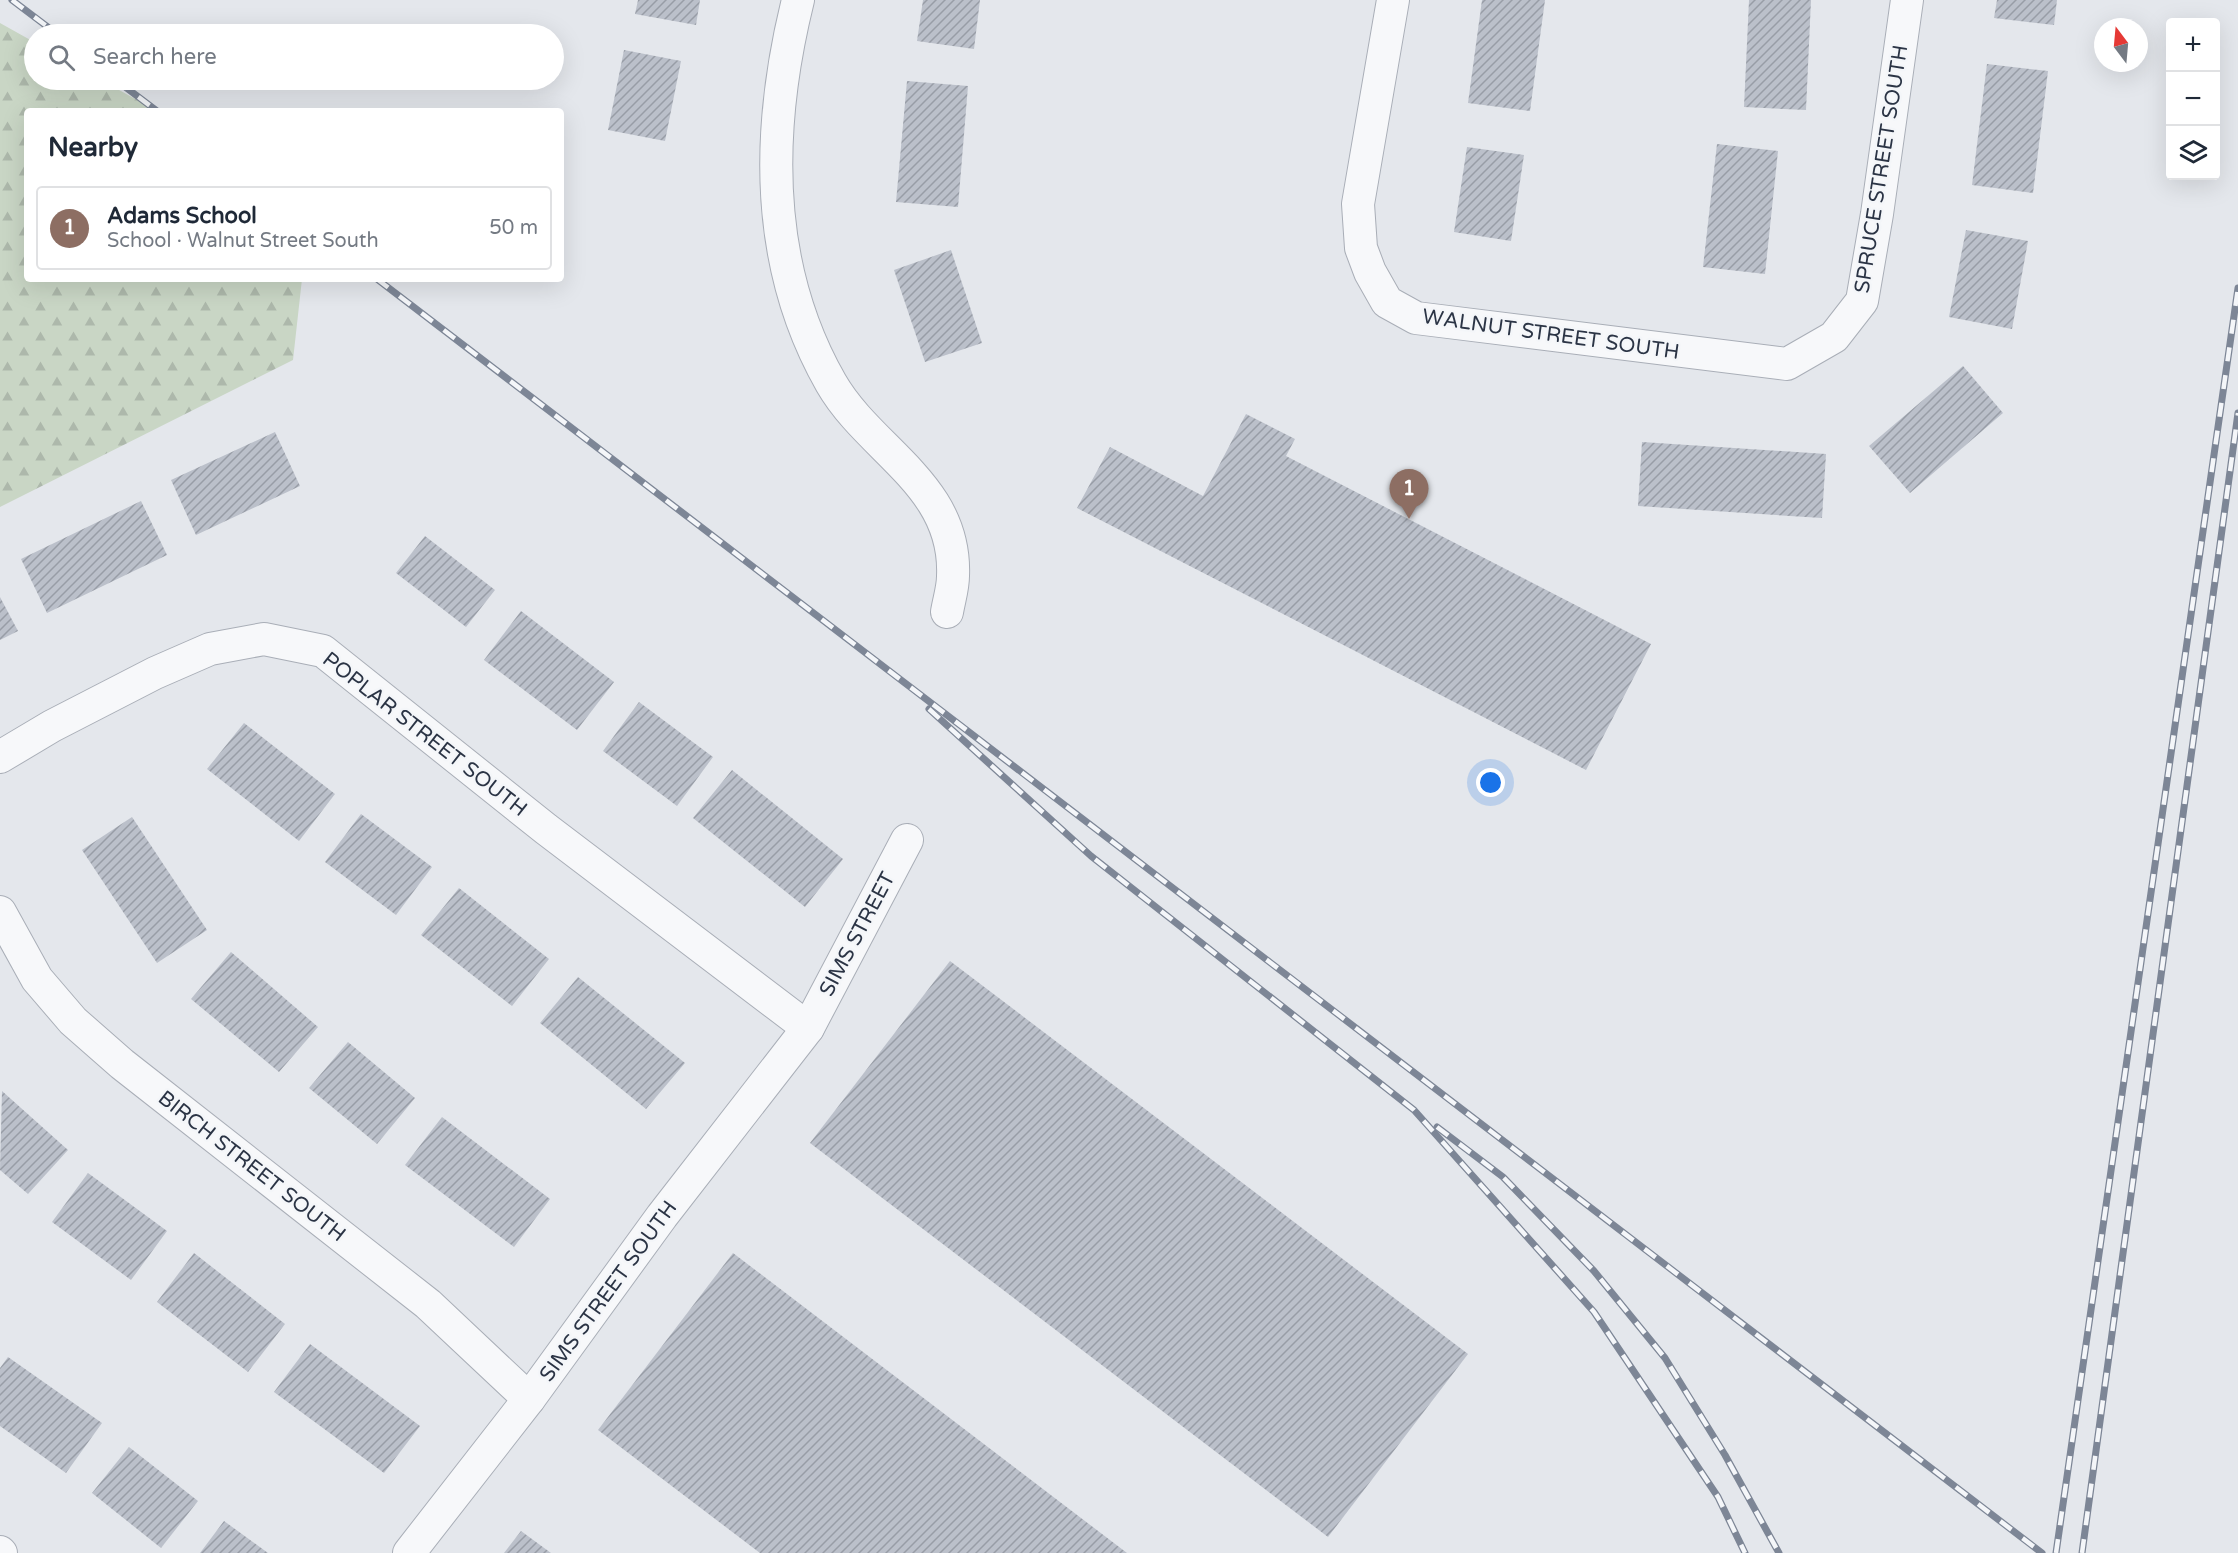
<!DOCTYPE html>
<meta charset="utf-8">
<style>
body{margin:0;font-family:"Varela Round",sans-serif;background:#f2f2f3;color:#1f2937}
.controls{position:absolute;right:18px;top:18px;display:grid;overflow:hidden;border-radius:6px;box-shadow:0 6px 24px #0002}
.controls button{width:54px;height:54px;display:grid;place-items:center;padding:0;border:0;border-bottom:2px solid #e0e1e3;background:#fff;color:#1f2937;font:30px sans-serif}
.compass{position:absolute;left:2094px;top:18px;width:54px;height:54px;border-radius:50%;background:#fff;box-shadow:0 6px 24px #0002;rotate:344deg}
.you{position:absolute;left:1491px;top:783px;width:21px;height:21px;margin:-15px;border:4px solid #fff;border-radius:50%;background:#1a73e8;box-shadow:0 0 0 9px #1a73e833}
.badge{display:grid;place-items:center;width:39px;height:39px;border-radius:50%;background:#0f766e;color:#fff;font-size:20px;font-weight:700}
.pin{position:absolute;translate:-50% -50px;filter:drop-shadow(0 2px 3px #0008)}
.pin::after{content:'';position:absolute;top:32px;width:21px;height:18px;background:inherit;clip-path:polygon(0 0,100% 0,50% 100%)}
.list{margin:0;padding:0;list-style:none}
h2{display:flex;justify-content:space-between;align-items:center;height:78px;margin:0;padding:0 24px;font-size:26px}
h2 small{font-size:20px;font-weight:400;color:#747a83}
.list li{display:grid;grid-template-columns:39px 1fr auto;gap:18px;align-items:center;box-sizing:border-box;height:84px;margin:0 12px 12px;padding:0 12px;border:2px solid #e0e1e3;border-radius:6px}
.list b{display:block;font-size:22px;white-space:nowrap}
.list p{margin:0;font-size:20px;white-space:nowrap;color:#747a83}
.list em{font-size:20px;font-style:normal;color:#747a83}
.icon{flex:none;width:33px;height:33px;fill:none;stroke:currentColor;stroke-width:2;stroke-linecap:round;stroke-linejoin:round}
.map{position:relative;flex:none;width:2238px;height:1553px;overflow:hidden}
.search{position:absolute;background:#fff;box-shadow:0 6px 24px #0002;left:24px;top:24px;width:540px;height:66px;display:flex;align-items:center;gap:15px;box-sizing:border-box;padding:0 21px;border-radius:33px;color:#747a83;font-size:22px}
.panel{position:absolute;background:#fff;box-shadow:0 6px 24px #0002;left:24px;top:108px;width:540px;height:174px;border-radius:6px}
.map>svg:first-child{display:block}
</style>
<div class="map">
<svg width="2238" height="1553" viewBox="0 0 2238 1553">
<defs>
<pattern id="forest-firs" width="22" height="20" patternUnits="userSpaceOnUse" patternTransform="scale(1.5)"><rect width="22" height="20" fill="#c9d6c5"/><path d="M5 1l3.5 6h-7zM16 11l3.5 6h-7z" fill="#adb8ab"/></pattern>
<pattern id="building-hatch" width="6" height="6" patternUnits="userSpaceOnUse" patternTransform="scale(1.5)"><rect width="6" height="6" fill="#bbc0ca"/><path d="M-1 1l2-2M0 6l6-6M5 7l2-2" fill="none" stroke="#989da6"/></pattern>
</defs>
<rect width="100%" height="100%" fill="#e4e7ec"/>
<path fill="url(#forest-firs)" d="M 0,23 L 34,42 L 34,80 L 101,80 L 157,111 L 27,111 L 27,279 L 302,279 L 293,360 L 0,507 Z"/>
<g fill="url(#building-hatch)">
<path d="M 638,0 L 700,0 L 696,25 L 635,14 Z"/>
<path d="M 923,0 L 980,0 L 974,49 L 917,41 Z"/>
<path d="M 1482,0 L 1545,0 L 1530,111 L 1468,103 Z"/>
<path d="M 1749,0 L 1811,0 L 1806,110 L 1744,107 Z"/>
<path d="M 1997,0 L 2057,0 L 2054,25 L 1994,18 Z"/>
<path d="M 624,50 L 681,61 L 665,141 L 608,130 Z"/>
<path d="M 1987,64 L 2048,71 L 2033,193 L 1972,185 Z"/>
<path d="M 907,81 L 968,86 L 958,207 L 896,202 Z"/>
<path d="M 1717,144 L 1778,151 L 1765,274 L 1703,267 Z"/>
<path d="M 1467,147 L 1524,155 L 1511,241 L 1454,232 Z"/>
<path d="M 1966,230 L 2028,241 L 2012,329 L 1949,317 Z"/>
<path d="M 951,250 L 982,343 L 925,362 L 894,270 Z"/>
<path d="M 1963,366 L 2003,413 L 1910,493 L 1869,446 Z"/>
<path d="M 1246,414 L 1295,439 L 1286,456 L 1651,644 L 1586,770 L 1077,508 L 1110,447 L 1203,496 Z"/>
<path d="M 275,432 L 300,486 L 196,535 L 171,480 Z"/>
<path d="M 1642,442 L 1826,454 L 1822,518 L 1638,506 Z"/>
<path d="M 141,501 L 167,555 L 47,613 L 21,559 Z"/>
<path d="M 425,536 L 495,590 L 466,627 L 396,573 Z"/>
<path d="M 0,597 L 18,631 L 0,640 Z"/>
<path d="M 521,611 L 614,682 L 577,730 L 484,660 Z"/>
<path d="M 639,702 L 713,757 L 677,806 L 603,751 Z"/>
<path d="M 244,723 L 335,794 L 299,841 L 207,769 Z"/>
<path d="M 732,770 L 843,859 L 805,907 L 693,818 Z"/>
<path d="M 361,814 L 432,867 L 396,915 L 325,862 Z"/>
<path d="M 132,817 L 207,930 L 157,963 L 82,850 Z"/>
<path d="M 459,888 L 549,959 L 512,1006 L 421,935 Z"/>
<path d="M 231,952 L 318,1027 L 279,1072 L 191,999 Z"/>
<path d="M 950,961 L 1468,1354 L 1328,1537 L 810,1143 Z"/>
<path d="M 578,977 L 685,1063 L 646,1109 L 540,1023 Z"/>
<path d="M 348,1042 L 415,1098 L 377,1144 L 309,1088 Z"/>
<path d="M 2,1091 L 68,1150 L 28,1194 L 0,1170 Z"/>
<path d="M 442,1117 L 550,1199 L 514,1247 L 405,1165 Z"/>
<path d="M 88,1173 L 167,1231 L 131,1280 L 52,1222 Z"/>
<path d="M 194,1253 L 285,1324 L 248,1372 L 157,1302 Z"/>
<path d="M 733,1253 L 1127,1553 L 760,1553 L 598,1430 Z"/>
<path d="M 310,1344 L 420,1426 L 384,1473 L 274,1392 Z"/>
<path d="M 8,1357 L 102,1423 L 66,1473 L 0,1426 L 0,1368 Z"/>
<path d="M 129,1447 L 198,1501 L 161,1548 L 92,1493 Z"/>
<path d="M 224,1521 L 268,1553 L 200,1553 Z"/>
<path d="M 521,1531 L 551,1553 L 504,1553 Z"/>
</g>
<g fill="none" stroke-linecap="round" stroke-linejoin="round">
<g stroke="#a9aeb7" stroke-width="34">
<g id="minor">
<path d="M 798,0 C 766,129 763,264 831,383 C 870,451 957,485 953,576 C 953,588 949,600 947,612"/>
<path d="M 1393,0 L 1358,204 L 1361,248 L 1370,272 L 1387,302 L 1416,318 L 1787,364 L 1834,337 L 1862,301 L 1877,214 L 1907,0"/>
<path d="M 0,757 L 52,726 L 155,673 L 210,649 L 264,639 L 323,651 L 546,829 L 808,1028"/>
<path d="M 0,912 L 37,979 L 73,1021 L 122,1064 L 428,1304 L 529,1399"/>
<path d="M 0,1552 L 1,1553"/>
<path d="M 409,1553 L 529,1399 L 662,1216 L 808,1028 L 907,840"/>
</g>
</g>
<use href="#minor" stroke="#f7f8fa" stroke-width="32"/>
<g stroke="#7d8696" stroke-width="7">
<g id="rail">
<path d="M 12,0 L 57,34"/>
<path d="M 116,80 L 157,111"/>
<path d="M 377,279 L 2042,1553"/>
<path d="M 929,709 L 1091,856 L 1414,1110 L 1594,1312 L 1718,1497 L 1745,1553"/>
<path d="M 1437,1127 L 1503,1177 L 1594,1271 L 1665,1358 L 1725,1455 L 1779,1553"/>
<path d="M 2056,1553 L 2238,288"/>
<path d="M 2082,1553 L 2238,413"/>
</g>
</g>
<use href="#rail" stroke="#f4f6f9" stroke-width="4.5" stroke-dasharray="14" stroke-linecap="butt"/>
</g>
<g text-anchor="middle" stroke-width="5" stroke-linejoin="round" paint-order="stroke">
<g font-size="21" fill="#2b3445" stroke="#f4f6f9">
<text transform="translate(1881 169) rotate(-81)" y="7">SPRUCE STREET SOUTH</text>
<text transform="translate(1551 334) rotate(8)" y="7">WALNUT STREET SOUTH</text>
<text transform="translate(425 734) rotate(38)" y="7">POPLAR STREET SOUTH</text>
<text transform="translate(857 934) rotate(-62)" y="7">SIMS STREET</text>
<text transform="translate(252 1166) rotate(38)" y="7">BIRCH STREET SOUTH</text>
<text transform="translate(608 1291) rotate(-54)" y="7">SIMS STREET SOUTH</text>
</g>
</g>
</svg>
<div class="controls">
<button>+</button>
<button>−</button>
<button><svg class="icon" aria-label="layers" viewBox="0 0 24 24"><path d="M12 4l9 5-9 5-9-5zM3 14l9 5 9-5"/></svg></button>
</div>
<svg class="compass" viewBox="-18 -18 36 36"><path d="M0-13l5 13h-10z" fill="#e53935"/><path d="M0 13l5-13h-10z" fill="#747a83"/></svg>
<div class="you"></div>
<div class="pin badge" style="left:1409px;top:519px;background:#8d6e63">1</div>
<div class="search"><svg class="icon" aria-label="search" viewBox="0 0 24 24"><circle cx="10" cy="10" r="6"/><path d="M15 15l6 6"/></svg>Search here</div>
<section class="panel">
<h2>Nearby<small></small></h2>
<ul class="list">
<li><span class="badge" style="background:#8d6e63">1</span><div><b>Adams School</b><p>School · Walnut Street South</p></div><em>50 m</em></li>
</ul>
</section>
</div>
